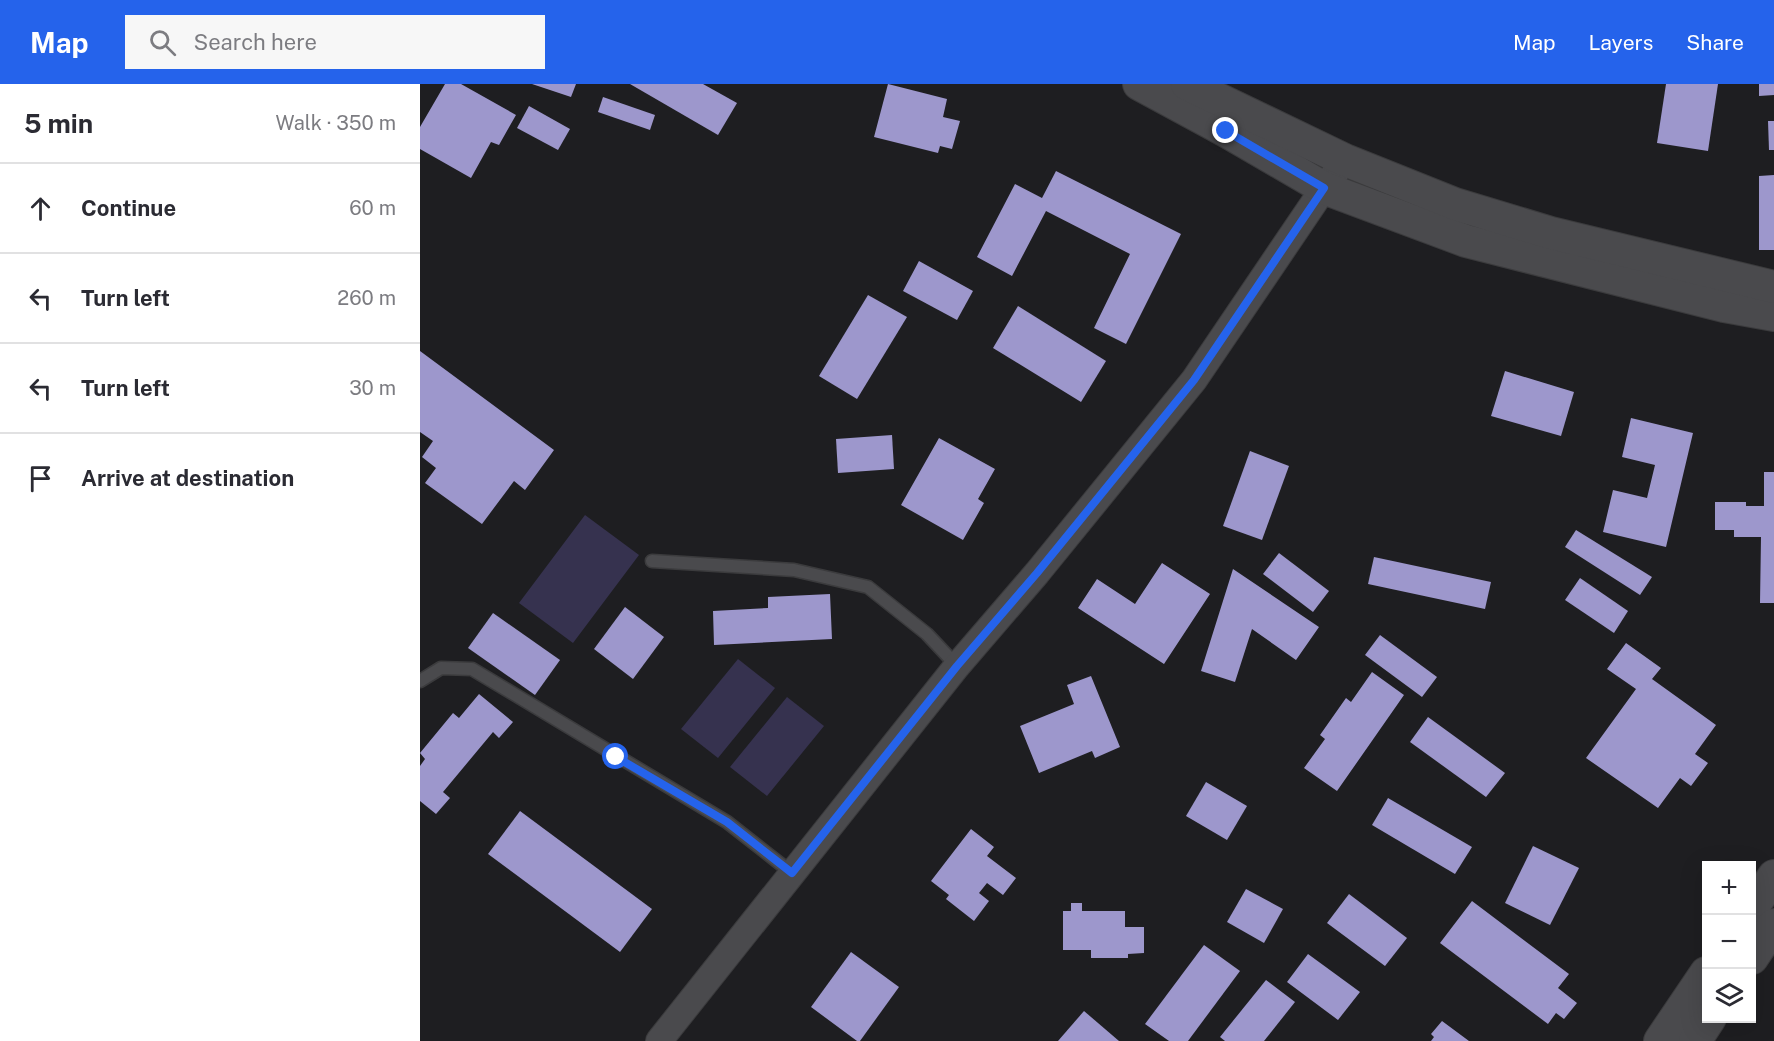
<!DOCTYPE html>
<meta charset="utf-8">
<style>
body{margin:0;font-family:"Public Sans",sans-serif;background:#f7f7f7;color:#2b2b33}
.controls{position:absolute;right:18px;bottom:18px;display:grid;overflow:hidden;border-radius:0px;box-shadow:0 6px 24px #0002}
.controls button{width:54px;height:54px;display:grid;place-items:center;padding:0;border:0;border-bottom:2px solid #e1e1e2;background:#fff;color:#2b2b33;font:30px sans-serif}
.stop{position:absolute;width:18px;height:18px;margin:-14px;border:4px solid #2563eb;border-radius:50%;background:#fff}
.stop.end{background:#2563eb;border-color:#fff;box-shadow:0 2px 6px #0008}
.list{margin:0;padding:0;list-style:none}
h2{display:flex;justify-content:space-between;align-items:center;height:78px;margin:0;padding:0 24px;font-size:26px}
h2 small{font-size:20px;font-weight:400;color:#7c7c81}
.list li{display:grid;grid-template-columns:39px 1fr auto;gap:18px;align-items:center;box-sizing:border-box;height:90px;padding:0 24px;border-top:2px solid #e1e1e2}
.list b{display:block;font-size:22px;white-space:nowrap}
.list em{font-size:20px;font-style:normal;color:#7c7c81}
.icon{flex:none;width:33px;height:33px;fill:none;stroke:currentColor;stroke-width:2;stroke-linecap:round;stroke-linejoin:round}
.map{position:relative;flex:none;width:1354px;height:957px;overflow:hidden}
header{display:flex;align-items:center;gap:36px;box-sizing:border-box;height:84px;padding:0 30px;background:#2563eb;color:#fff}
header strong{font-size:28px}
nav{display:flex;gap:33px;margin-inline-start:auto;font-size:21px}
.search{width:420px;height:54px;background:#f7f7f7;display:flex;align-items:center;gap:15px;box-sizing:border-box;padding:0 21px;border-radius:0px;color:#7c7c81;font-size:22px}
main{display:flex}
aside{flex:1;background:#fff}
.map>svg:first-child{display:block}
</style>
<header>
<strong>Map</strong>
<div class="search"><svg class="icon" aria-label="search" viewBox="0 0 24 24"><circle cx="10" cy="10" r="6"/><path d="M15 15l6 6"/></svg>Search here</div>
<nav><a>Map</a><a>Layers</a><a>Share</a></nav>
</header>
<main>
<aside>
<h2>5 min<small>Walk · 350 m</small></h2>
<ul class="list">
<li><svg class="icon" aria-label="ahead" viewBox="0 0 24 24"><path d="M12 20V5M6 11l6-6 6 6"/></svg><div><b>Continue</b></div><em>60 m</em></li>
<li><svg class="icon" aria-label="left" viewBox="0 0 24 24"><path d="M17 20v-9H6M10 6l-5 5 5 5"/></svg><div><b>Turn left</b></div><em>260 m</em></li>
<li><svg class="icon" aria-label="left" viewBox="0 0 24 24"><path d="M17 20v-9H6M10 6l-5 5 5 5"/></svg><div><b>Turn left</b></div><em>30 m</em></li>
<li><svg class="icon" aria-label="arrive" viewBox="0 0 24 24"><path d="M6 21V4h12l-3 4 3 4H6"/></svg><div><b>Arrive at destination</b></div></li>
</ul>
</aside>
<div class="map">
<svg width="1354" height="957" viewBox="0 0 1354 957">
<rect width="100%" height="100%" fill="#1e1e21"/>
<g fill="#36324f">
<path d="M 165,431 L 219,471 L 153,559 L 99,519 Z"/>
<path d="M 318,575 L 355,604 L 298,674 L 261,645 Z"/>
<path d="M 367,613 L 404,642 L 347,712 L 310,683 Z"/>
</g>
<g fill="#9d97cc">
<path d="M 25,0 L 41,0 L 96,31 L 79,61 L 71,58 L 51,94 L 0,65 L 0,43 Z"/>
<path d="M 112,0 L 156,0 L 151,13 Z"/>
<path d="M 210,0 L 283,0 L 317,19 L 298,51 Z"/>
<path d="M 468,0 L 527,15 L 523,33 L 540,37 L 532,65 L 520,62 L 518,69 L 454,53 Z"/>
<path d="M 1246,0 L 1298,0 L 1288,67 L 1237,59 Z"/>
<path d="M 1339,0 L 1354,0 L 1354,11 L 1339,12 Z"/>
<path d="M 183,13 L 235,31 L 230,46 L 178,28 Z"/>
<path d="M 109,22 L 150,45 L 138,66 L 97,44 Z"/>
<path d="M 1348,37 L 1354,37 L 1354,66 L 1349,66 Z"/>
<path d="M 636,87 L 761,150 L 706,260 L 674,244 L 710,170 L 626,127 L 592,192 L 557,173 L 595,100 L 622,114 Z"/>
<path d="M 1354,91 L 1354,166 L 1339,166 L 1339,92 Z"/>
<path d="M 499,177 L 553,207 L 537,236 L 483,207 Z"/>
<path d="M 448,211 L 487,233 L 437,315 L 399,292 Z"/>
<path d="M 598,222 L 686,277 L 661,318 L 573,264 Z"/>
<path d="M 0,267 L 134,366 L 105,406 L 94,397 L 62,440 L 5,399 L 16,384 L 2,373 L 13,357 L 0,348 Z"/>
<path d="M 1085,287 L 1154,308 L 1141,352 L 1071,332 Z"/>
<path d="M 1211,334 L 1273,349 L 1246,463 L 1183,448 L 1193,406 L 1227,414 L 1235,381 L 1202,373 Z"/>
<path d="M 472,351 L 474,385 L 418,389 L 416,355 Z"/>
<path d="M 519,354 L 575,385 L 558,415 L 564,419 L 543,456 L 481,421 Z"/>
<path d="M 830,367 L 869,382 L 842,456 L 803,442 Z"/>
<path d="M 1344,388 L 1354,388 L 1354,519 L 1340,519 L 1341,453 L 1314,453 L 1314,446 L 1295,446 L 1295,418 L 1326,418 L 1326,422 L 1344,422 Z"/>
<path d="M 1156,446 L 1232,493 L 1220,511 L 1145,463 Z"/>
<path d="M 859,469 L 909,507 L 893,528 L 843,490 Z"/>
<path d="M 954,473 L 1071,498 L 1065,525 L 948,500 Z"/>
<path d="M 742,479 L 790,510 L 744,580 L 658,524 L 677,495 L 715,520 Z"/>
<path d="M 813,485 L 899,543 L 876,576 L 832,545 L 815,598 L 781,587 Z"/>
<path d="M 1160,494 L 1208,527 L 1194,549 L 1145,516 Z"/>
<path d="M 410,510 L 412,555 L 294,561 L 293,527 L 348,524 L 348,513 Z"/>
<path d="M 205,523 L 244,553 L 213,595 L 174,565 Z"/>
<path d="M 73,529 L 140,576 L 115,611 L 48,564 Z"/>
<path d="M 960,551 L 1017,593 L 1002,613 L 945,571 Z"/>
<path d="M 1206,559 L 1241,584 L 1232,595 L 1296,641 L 1275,670 L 1288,679 L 1271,702 L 1260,694 L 1238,724 L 1166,674 L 1216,605 L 1187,585 Z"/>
<path d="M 952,588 L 984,611 L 917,707 L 884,684 L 905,655 L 900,651 L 926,614 L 931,618 Z"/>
<path d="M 671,592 L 700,663 L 675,674 L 672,667 L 619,689 L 600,642 L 654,620 L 647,601 Z"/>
<path d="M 59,610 L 93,638 L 79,654 L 73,648 L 23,708 L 30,714 L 16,730 L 0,717 L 0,682 L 5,675 L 0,669 L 33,629 L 39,634 Z"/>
<path d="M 1008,633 L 1085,689 L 1066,713 L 990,658 Z"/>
<path d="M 786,698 L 827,722 L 807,756 L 766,732 Z"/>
<path d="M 968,714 L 1052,763 L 1035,790 L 952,741 Z"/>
<path d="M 100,727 L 232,825 L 200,868 L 68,770 Z"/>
<path d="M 551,745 L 574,763 L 567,772 L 596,794 L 583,811 L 567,799 L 559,809 L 569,817 L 554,837 L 526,815 L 529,811 L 511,797 Z"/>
<path d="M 1113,762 L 1159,784 L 1130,841 L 1085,819 Z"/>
<path d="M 826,805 L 863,825 L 844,859 L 807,838 Z"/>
<path d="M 929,810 L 987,854 L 965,882 L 907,839 Z"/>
<path d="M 1052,817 L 1149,890 L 1138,904 L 1157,919 L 1144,935 L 1136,929 L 1128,940 L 1020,859 Z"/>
<path d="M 651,819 L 662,819 L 662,827 L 705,827 L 705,843 L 724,843 L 724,869 L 708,870 L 708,874 L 671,874 L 671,866 L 643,866 L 643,827 L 651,827 Z"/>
<path d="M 784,861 L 820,887 L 768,957 L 749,957 L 725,940 Z"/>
<path d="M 431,868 L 479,903 L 440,957 L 437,957 L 391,923 Z"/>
<path d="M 888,870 L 940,908 L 918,936 L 867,898 Z"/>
<path d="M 846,896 L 875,918 L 844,957 L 805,957 L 800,953 Z"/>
<path d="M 664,927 L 699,957 L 638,957 Z"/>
<path d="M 1022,937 L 1049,957 L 1011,957 L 1014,953 L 1011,950 Z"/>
</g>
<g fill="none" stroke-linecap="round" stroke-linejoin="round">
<g stroke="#3b3b3d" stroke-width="15">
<g id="service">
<path d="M 232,477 L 374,486 L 448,503 L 507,550 L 537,582"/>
<path d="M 0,597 L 21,584 L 52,585 L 307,738 L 372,789"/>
</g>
</g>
<g stroke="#3b3b3d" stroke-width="28">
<path id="minor" d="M 239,957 L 537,582 L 617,489 L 774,296 L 904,104 L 925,76"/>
</g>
<g stroke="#3b3b3d" stroke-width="34">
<g id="tertiary">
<path d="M 719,0 L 806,47 L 904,104 L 1046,157 L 1304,222 L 1354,231"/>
<path d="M 767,0 L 925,76 L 1035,120 L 1131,149 L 1354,203"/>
<path d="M 1332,824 L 1354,792"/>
<path d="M 1332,874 L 1354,841"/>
<path d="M 1240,957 L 1286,889"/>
<path d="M 1275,957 L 1290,934"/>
</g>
</g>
<use href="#service" stroke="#4a4a4d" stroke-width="12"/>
<use href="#minor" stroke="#4a4a4d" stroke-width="26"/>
<use href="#tertiary" stroke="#4a4a4d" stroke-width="32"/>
</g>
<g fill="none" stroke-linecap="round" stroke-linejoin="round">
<path stroke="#2563eb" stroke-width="8" d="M 196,673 L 307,738 L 372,789 L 537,582 L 617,489 L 774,296 L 904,104 L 806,47"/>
</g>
</svg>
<div class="controls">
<button>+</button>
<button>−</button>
<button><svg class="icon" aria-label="layers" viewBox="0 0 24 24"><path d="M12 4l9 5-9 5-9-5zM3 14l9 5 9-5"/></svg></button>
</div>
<div class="stop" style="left:196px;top:673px"></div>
<div class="stop end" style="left:806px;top:47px"></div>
</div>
</main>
